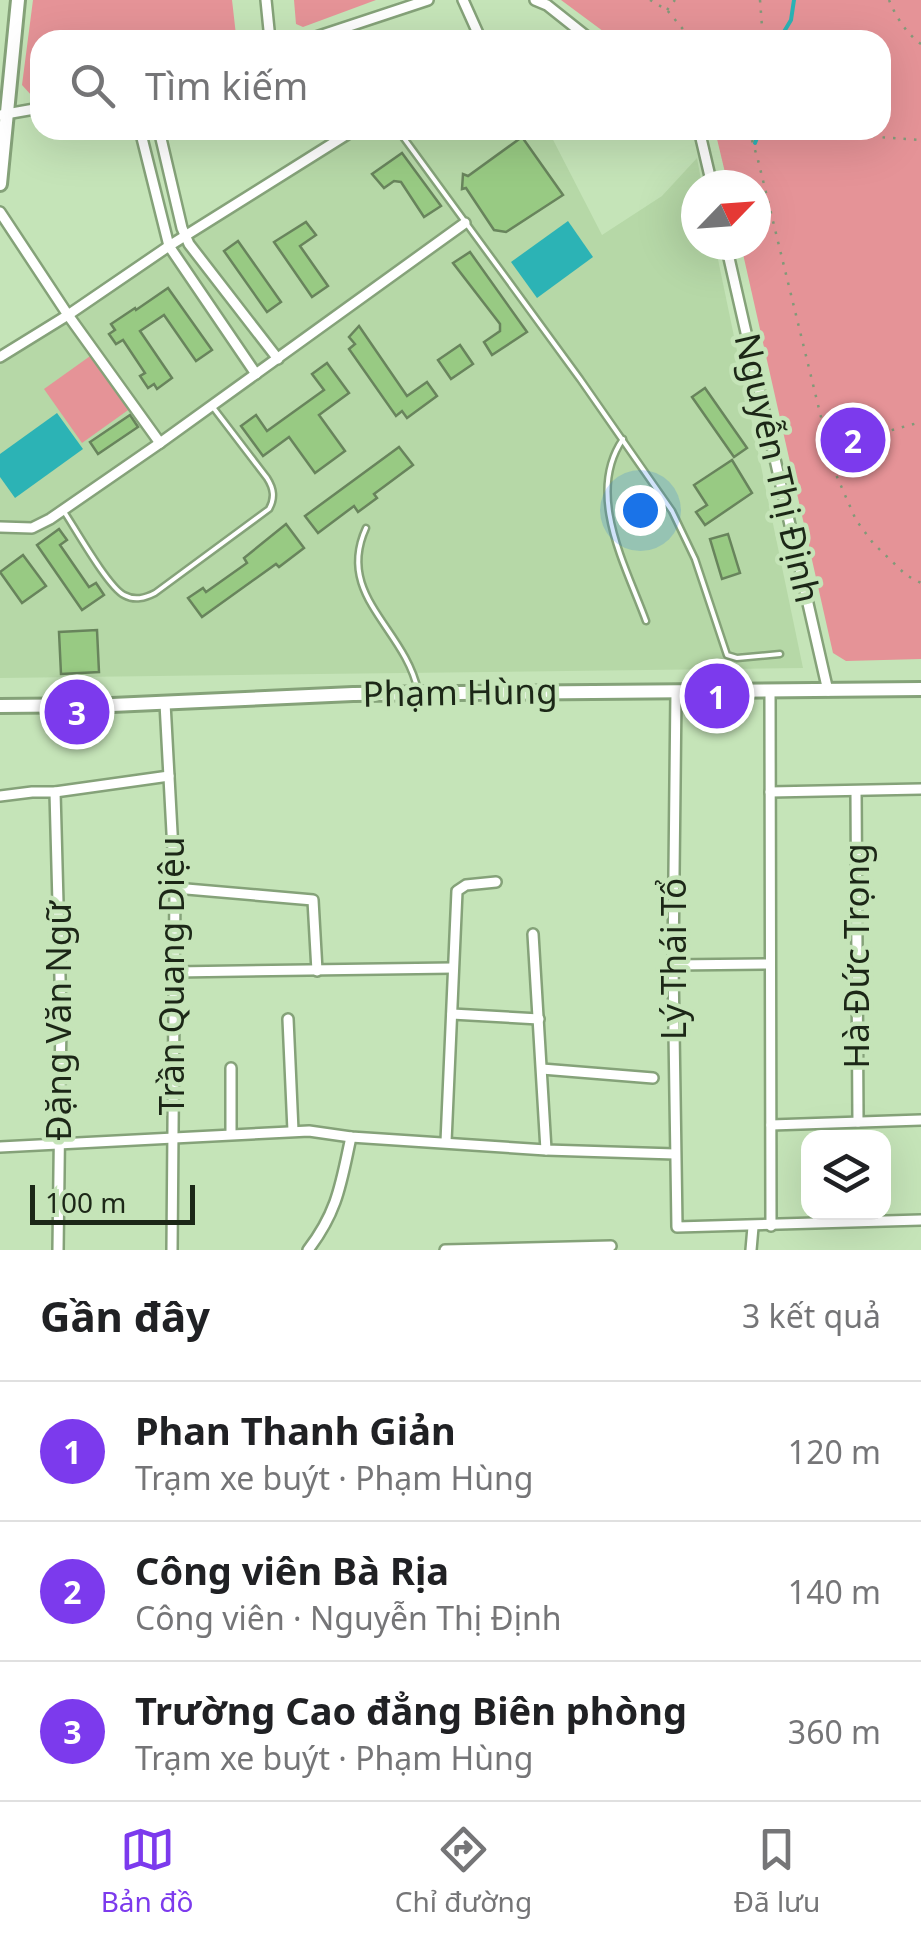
<!DOCTYPE html>
<html lang="vi">
<meta charset="utf-8">
<style>
body{margin:0;font-family:"Noto Sans",sans-serif;background:#f2f2f2;color:#202124}
.controls{position:absolute;right:30px;bottom:30px;display:grid;overflow:hidden;border-radius:20px;box-shadow:0 10px 40px #0002}
.controls button{width:90px;height:90px;display:grid;place-items:center;padding:0;border:0;border-bottom:2px solid #e0e0e0;background:#fff;color:#202124;font:50px sans-serif}
.compass{position:absolute;left:681px;top:170px;width:90px;height:90px;border-radius:50%;background:#fff;box-shadow:0 10px 40px #0002;rotate:65deg}
.scale{position:absolute;left:30px;bottom:25px;width:165px;box-sizing:border-box;padding-left:10px;border:5px solid #1c2717;border-top:0;font-size:28px;line-height:35px;white-space:nowrap;color:#1c2717;-webkit-text-stroke:8px #c5e4b8;paint-order:stroke}
.you{position:absolute;left:640px;top:510px;width:35px;height:35px;margin:-25px;border:8px solid #fff;border-radius:50%;background:#1a73e8;box-shadow:0 0 0 15px #1a73e833}
.badge{display:grid;place-items:center;width:65px;height:65px;border-radius:50%;background:#7c3aed;color:#fff;font-size:32px;font-weight:700}
.pin{position:absolute;translate:-50% -50%;border:5px solid #fff;box-shadow:0 2px 10px #0006}
.list{margin:0;padding:0;list-style:none}
h2{display:flex;justify-content:space-between;align-items:center;height:130px;margin:0;padding:0 40px;font-size:42px}
h2 small{font-size:32px;font-weight:400;color:#757577}
.list li{display:grid;grid-template-columns:65px 1fr auto;gap:30px;align-items:center;box-sizing:border-box;height:140px;padding:0 40px;border-top:2px solid #e0e0e0}
.list b{display:block;font-size:38px;white-space:nowrap}
.list p{margin:0;font-size:32px;white-space:nowrap;color:#757577}
.list em{font-size:32px;font-style:normal;color:#757577}
.icon{flex:none;width:55px;height:55px;fill:none;stroke:currentColor;stroke-width:2;stroke-linecap:round;stroke-linejoin:round}
.map{position:relative;flex:none;width:921px;height:1250px;overflow:hidden}
.search{position:absolute;background:#fff;box-shadow:0 10px 40px #0002;left:30px;right:30px;top:30px;height:110px;display:flex;align-items:center;gap:25px;box-sizing:border-box;padding:0 35px;border-radius:30px;color:#757577;font-size:38px}
.sheet{height:550px;background:#fff}
nav{display:flex;justify-content:space-around;align-items:center;box-sizing:border-box;height:140px;border-top:2px solid #e0e0e0;background:#fff;font-size:28px;color:#757577}
nav a{display:grid;justify-items:center;gap:5px}
nav .on{color:#7c3aed}
.map>svg:first-child{display:block}
</style>
<div class="map">
<svg width="921" height="1250" viewBox="0 0 921 1250">
<rect width="100%" height="100%" fill="#c5e4b8"/>
<path fill="#b6d8a7" d="M 367,130 L 548,130 L 602,235 L 662,196 L 697,158 L 702,185 L 696,185 L 696,245 L 715,245 L 803,668 L 0,678 L 0,355 Z"/>
<g fill="#e59397">
<path d="M 33,0 L 232,0 L 236,35 L 235,40 L 40,40 L 40,94 L 32,96 L 22,85 Z"/>
<path d="M 294,0 L 376,0 L 303,27 L 296,24 Z"/>
<path d="M 561,0 L 921,0 L 921,659 L 846,661 L 833,653 L 741,245 L 756,245 L 756,185 L 728,185 L 717,139 L 711,130 L 881,130 L 881,40 L 615,40 Z"/>
<path d="M 93,354 L 131,408 L 82,443 L 44,389 Z"/>
</g>
<g fill="#2cb3b5">
<path d="M 568,221 L 593,257 L 537,298 L 511,262 Z"/>
<path d="M 57,413 L 83,449 L 15,498 L 0,477 L 0,454 Z"/>
</g>
<g fill="none" stroke-linecap="round" stroke-linejoin="round">
<g stroke="#2cb3b5" stroke-width="4">
<path d="M 779,40 L 791,20 L 794,0"/>
<path d="M 755,143 L 760,130"/>
</g>
</g>
<g fill="#98ca83" stroke="#68845c" stroke-width="2.5">
<path d="M 522,137 L 563,195 L 506,232 L 494,230 L 466,188 L 462,189 L 463,174 L 468,176 Z"/>
<path d="M 402,153 L 441,206 L 424,217 L 401,182 L 394,181 L 384,188 L 372,174 Z"/>
<path d="M 306,222 L 316,235 L 300,246 L 328,286 L 312,297 L 274,242 Z"/>
<path d="M 238,241 L 281,302 L 267,312 L 224,251 Z"/>
<path d="M 470,252 L 527,332 L 492,355 L 484,342 L 500,331 L 500,324 L 453,263 Z"/>
<path d="M 168,288 L 212,350 L 196,361 L 164,315 L 140,331 L 172,378 L 157,389 L 154,384 L 148,388 L 140,376 L 145,373 L 123,340 L 116,344 L 109,334 L 115,330 L 111,324 L 135,308 L 136,310 Z"/>
<path d="M 359,326 L 407,396 L 427,382 L 437,396 L 407,418 L 402,411 L 396,416 L 349,349 L 355,344 L 349,337 Z"/>
<path d="M 460,345 L 473,364 L 451,379 L 438,360 Z"/>
<path d="M 327,363 L 349,393 L 319,415 L 345,451 L 315,473 L 289,437 L 263,456 L 241,426 L 256,415 L 267,431 L 324,390 L 312,374 Z"/>
<path d="M 705,388 L 747,448 L 734,457 L 692,397 Z"/>
<path d="M 130,415 L 138,427 L 98,454 L 90,442 Z"/>
<path d="M 399,447 L 413,465 L 374,494 L 377,498 L 358,512 L 354,506 L 318,533 L 305,516 Z"/>
<path d="M 732,460 L 752,493 L 705,525 L 696,512 L 707,505 L 694,485 Z"/>
<path d="M 286,524 L 304,548 L 279,567 L 276,564 L 202,617 L 188,598 L 203,588 L 206,592 L 247,563 L 244,558 Z"/>
<path d="M 59,529 L 67,540 L 60,545 L 89,587 L 96,583 L 104,595 L 82,610 L 37,545 Z"/>
<path d="M 728,534 L 740,573 L 722,579 L 710,539 Z"/>
<path d="M 23,555 L 46,586 L 22,603 L 0,572 Z"/>
<path d="M 97,630 L 99,672 L 61,674 L 59,632 Z"/>
</g>
<g fill="none" stroke-linecap="round" stroke-linejoin="round">
<g stroke="#85a279" stroke-width="9">
<g id="lane">
<path d="M 398,130 L 580,379 L 672,511 L 695,559 L 727,655 L 737,658 L 780,654"/>
<path d="M 623,439 C 585,494 626,566 646,621"/>
<path d="M 63,510 C 75,528 108,587 124,595 C 135,601 145,598 155,593 L 269,509 C 275,498 274,489 267,478 L 212,406"/>
<path d="M 366,528 C 335,596 405,628 418,691"/>
</g>
</g>
<g stroke="#85a279" stroke-width="14">
<g id="street">
<path d="M 266,0 L 270,40"/>
<path d="M 463,0 L 481,40"/>
<path d="M 535,0 L 547,5 L 591,40"/>
<path d="M 307,40 L 428,0"/>
<path d="M 0,115 L 40,108"/>
<path d="M 140,130 L 169,246 L 256,374"/>
<path d="M 159,130 L 182,228 L 189,244 L 278,359"/>
<path d="M 695,130 L 700,134 L 712,185"/>
<path d="M 0,212 L 68,315 L 160,443"/>
<path d="M 726,245 L 828,691"/>
<path d="M 0,357 L 68,315 L 169,246 L 354,130"/>
<path d="M 0,527 L 32,528 L 50,519 L 160,443 L 465,223"/>
<path d="M 770,690 L 771,1226"/>
<path d="M 676,691 L 673,965 L 677,1227 L 921,1220"/>
<path d="M 165,703 L 175,888 L 172,1250"/>
<path d="M 856,791 L 858,1122"/>
<path d="M 55,792 L 61,1015 L 58,1250"/>
<path d="M 770,792 L 921,789"/>
<path d="M 0,796 L 32,792 L 55,792 L 169,776"/>
<path d="M 175,888 L 313,900 L 317,971"/>
<path d="M 533,934 L 546,1150"/>
<path d="M 673,965 L 769,964"/>
<path d="M 175,972 L 453,968"/>
<path d="M 452,1014 L 539,1019"/>
<path d="M 288,1019 L 293,1131"/>
<path d="M 231,1068 L 231,1134"/>
<path d="M 542,1069 L 653,1078"/>
<path d="M 771,1125 L 921,1120"/>
<path d="M 446,1142 L 457,891 L 466,885 L 496,882"/>
<path d="M 0,1147 L 309,1131 L 351,1137 L 546,1150 L 675,1154"/>
<path d="M 308,1250 C 338,1211 341,1183 351,1137"/>
<path d="M 445,1250 L 611,1246"/>
<path d="M 751,1250 L 753,1227"/>
</g>
</g>
<g stroke="#85a279" stroke-width="18">
<g id="secondary">
<path d="M 0,184 L 18,0"/>
<path d="M 0,706 L 112,705 L 353,694 L 921,689"/>
</g>
</g>
<g stroke="#829978" stroke-width="2.5" stroke-dasharray="2.5 8" stroke-linecap="butt">
<path d="M 650,0 L 667,10 L 692,40"/>
<path d="M 760,0 L 763,40"/>
<path d="M 889,0 C 896,17 906,33 921,44"/>
<path d="M 667,10 L 675,0"/>
<path d="M 749,130 L 758,160 L 834,470 L 856,520 L 873,543 L 906,575 L 921,583"/>
<path d="M 852,130 L 877,137 L 921,140"/>
<path d="M 831,447 L 921,422"/>
</g>
<use href="#lane" stroke="#fff" stroke-width="4"/>
<use href="#street" stroke="#fff" stroke-width="9"/>
<use href="#secondary" stroke="#fff" stroke-width="12"/>
</g>
<g text-anchor="middle" stroke-width="9" stroke-linejoin="round" paint-order="stroke">
<g font-size="35" fill="#1c2717" stroke="#c5e4b8">
<text transform="translate(777 468) rotate(77)" y="12">Nguyễn Thị Định</text>
<text transform="translate(460 693) rotate(-1)" y="12">Phạm Hùng</text>
<text transform="translate(857 956) rotate(-90)" y="12">Hà Đức Trọng</text>
<text transform="translate(674 959) rotate(-90)" y="12">Lý Thái Tổ</text>
<text transform="translate(172 976) rotate(-90)" y="12">Trần Quang Diệu</text>
<text transform="translate(59 1021) rotate(-90)" y="12">Đặng Văn Ngữ</text>
</g>
</g>
</svg>
<div class="controls">
<button><svg class="icon" aria-label="layers" viewBox="0 0 24 24"><path d="M12 4l9 5-9 5-9-5zM3 14l9 5 9-5"/></svg></button>
</div>
<svg class="compass" viewBox="-18 -18 36 36"><path d="M0-13l5 13h-10z" fill="#e53935"/><path d="M0 13l5-13h-10z" fill="#757577"/></svg>
<div class="scale">100 m</div>
<div class="you"></div>
<div class="pin badge" style="left:717px;top:696px">1</div>
<div class="pin badge" style="left:853px;top:440px">2</div>
<div class="pin badge" style="left:77px;top:712px">3</div>
<div class="search"><svg class="icon" aria-label="search" viewBox="0 0 24 24"><circle cx="10" cy="10" r="6"/><path d="M15 15l6 6"/></svg>Tìm kiếm</div>
</div>
<section class="sheet">
<h2>Gần đây<small>3 kết quả</small></h2>
<ul class="list">
<li><span class="badge">1</span><div><b>Phan Thanh Giản</b><p>Trạm xe buýt · Phạm Hùng</p></div><em>120 m</em></li>
<li><span class="badge">2</span><div><b>Công viên Bà Rịa</b><p>Công viên · Nguyễn Thị Định</p></div><em>140 m</em></li>
<li><span class="badge">3</span><div><b>Trường Cao đẳng Biên phòng</b><p>Trạm xe buýt · Phạm Hùng</p></div><em>360 m</em></li>
</ul>
</section>
<nav>
<a class="on"><svg class="icon" aria-label="map" viewBox="0 0 24 24"><path d="M3 6l6-2 6 2 6-2v14l-6 2-6-2-6 2zM9 4v14M15 6v14"/></svg>Bản đồ</a>
<a><svg class="icon" aria-label="directions" viewBox="0 0 24 24"><path d="M12 3l9 9-9 9-9-9zM9 14v-3h6M13 9l2 2-2 2"/></svg>Chỉ đường</a>
<a><svg class="icon" aria-label="saved" viewBox="0 0 24 24"><path d="M7 4h10v16l-5-4-5 4z"/></svg>Đã lưu</a>
</nav>
